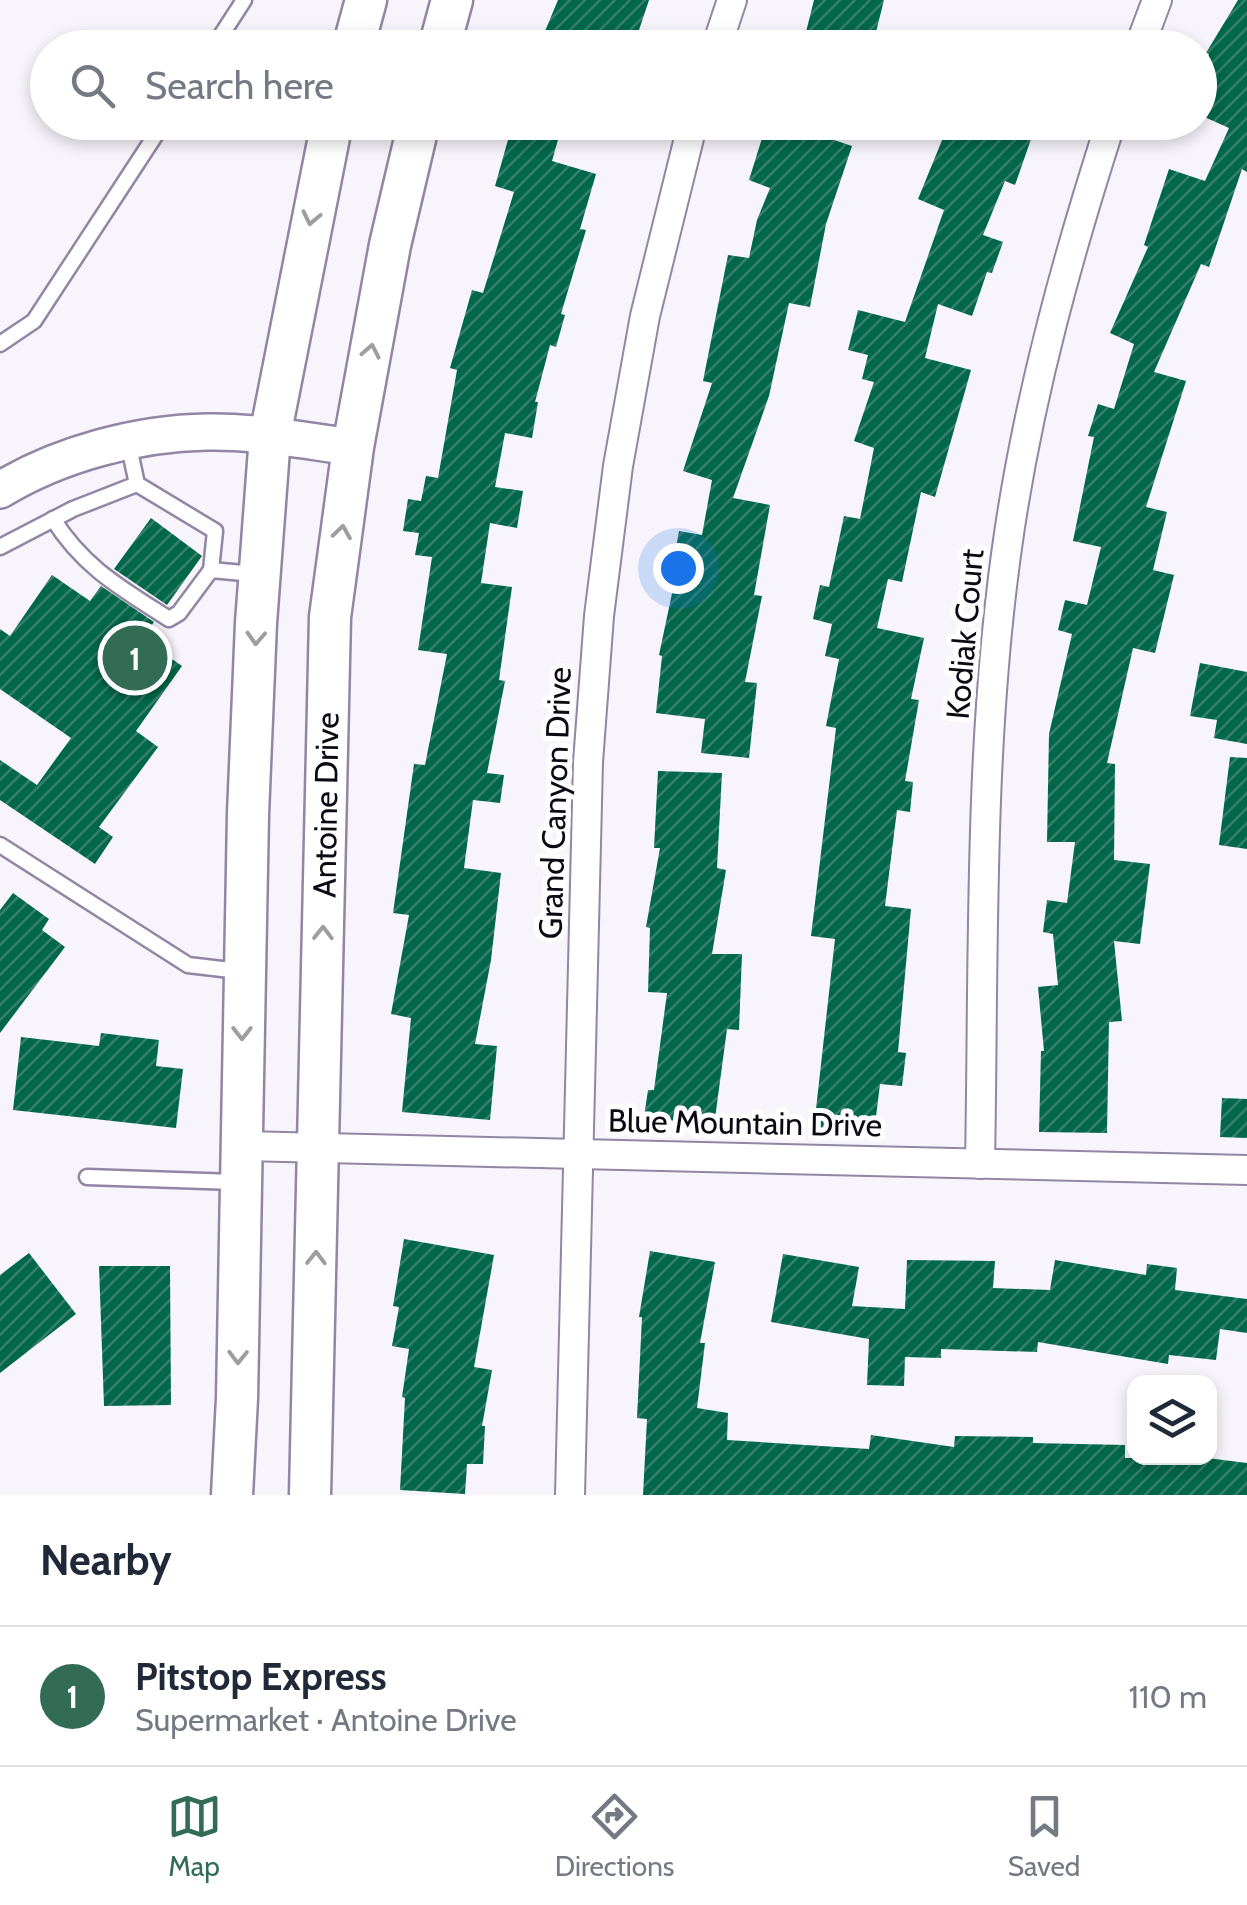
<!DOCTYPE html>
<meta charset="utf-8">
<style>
body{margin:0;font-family:Cabin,sans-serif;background:#f6f6f7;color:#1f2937}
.controls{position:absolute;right:30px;bottom:30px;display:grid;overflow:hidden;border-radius:20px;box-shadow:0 5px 15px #0003}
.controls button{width:90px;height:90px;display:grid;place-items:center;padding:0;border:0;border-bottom:2px solid #e0e1e3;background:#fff;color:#1f2937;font:50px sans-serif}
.you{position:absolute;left:678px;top:568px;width:35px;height:35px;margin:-25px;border:8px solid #fff;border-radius:50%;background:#1a73e8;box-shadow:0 0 0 15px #1a73e833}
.badge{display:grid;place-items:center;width:65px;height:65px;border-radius:50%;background:#336c54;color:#fff;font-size:32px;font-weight:700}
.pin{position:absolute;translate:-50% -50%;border:5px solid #fff;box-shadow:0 2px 10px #0006}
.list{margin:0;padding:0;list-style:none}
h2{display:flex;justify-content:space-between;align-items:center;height:130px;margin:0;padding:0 40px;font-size:42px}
h2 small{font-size:32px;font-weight:400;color:#747a83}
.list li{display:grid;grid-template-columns:65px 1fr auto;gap:30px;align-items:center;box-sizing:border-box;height:140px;padding:0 40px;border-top:2px solid #e0e1e3}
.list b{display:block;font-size:38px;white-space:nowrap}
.list p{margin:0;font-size:32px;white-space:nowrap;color:#747a83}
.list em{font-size:32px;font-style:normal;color:#747a83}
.icon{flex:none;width:55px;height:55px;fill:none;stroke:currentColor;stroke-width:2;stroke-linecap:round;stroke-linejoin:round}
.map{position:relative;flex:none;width:1247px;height:1495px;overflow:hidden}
.search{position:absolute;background:#fff;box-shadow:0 5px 15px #0003;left:30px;right:30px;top:30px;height:110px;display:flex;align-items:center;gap:25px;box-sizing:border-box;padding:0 35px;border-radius:55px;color:#747a83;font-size:38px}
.sheet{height:270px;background:#fff}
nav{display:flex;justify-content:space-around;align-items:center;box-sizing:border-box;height:140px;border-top:2px solid #e0e1e3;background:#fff;font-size:28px;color:#747a83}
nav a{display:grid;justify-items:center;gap:5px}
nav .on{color:#336c54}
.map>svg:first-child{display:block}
</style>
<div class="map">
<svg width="1247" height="1495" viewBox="0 0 1247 1495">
<defs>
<pattern id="building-hatch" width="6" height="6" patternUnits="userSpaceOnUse" patternTransform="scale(2.5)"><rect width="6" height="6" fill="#006849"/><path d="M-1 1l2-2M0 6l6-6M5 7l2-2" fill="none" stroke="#377f6a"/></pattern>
</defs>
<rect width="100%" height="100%" fill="#f7f4fb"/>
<g fill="url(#building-hatch)">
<path d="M 558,0 L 649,0 L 633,48 L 538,48 Z"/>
<path d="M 814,0 L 884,0 L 872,48 L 802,48 Z"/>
<path d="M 1238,0 L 1247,0 L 1247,172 L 1242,169 L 1209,267 L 1201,264 L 1154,372 L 1186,381 L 1146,507 L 1167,512 L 1153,570 L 1174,575 L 1155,653 L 1133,648 L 1107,763 L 1115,764 L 1114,860 L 1150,864 L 1140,944 L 1114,941 L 1122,1021 L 1109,1022 L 1107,1133 L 1039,1132 L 1041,1051 L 1044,1051 L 1038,987 L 1058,985 L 1053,934 L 1043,932 L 1047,900 L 1067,903 L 1075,842 L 1047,842 L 1049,734 L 1072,634 L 1058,630 L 1065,600 L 1087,605 L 1101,547 L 1073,541 L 1094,437 L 1088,436 L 1098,404 L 1114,409 L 1134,344 L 1110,333 L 1148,247 L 1144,245 L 1169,169 L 1205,181 L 1229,128 L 1200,115 L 1200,75 L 1209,54 L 1206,53 Z"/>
<path d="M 513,122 L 563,122 L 552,161 L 596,174 L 580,229 L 586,230 L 561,314 L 565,315 L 556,347 L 550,345 L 535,402 L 538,402 L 532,438 L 505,433 L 495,487 L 523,491 L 517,528 L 490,523 L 481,583 L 512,587 L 499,680 L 505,681 L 487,773 L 504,775 L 500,803 L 473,800 L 464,868 L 501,873 L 491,960 L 475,1044 L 497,1046 L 490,1120 L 402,1112 L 411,1018 L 391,1014 L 409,915 L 393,913 L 414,764 L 425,765 L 447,654 L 418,650 L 432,557 L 415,555 L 419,533 L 403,531 L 408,499 L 421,501 L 426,476 L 438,478 L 457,370 L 450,368 L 472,290 L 483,293 L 514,192 L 495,186 Z"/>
<path d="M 767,122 L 821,122 L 816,134 L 852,146 L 826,224 L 810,307 L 789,303 L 769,396 L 733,498 L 770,505 L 754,595 L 762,596 L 745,682 L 757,683 L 749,758 L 701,753 L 705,719 L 656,713 L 662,656 L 659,655 L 678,565 L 673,564 L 679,531 L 702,535 L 712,480 L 683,471 L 712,383 L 703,381 L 728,255 L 749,258 L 757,220 L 770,188 L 749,180 Z"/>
<path d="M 977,122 L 1037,122 L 1015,185 L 1005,181 L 983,235 L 1003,242 L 992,273 L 987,272 L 972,316 L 938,304 L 925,358 L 971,370 L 935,497 L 921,492 L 902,582 L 888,579 L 877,628 L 924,638 L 911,699 L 919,700 L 905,781 L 913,782 L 910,812 L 897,810 L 885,906 L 911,909 L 898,1052 L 906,1053 L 902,1086 L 880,1084 L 874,1133 L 814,1127 L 835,939 L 811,936 L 836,728 L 826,726 L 839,659 L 825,656 L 832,624 L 813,619 L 820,585 L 829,587 L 844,516 L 860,519 L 874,448 L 854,441 L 874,382 L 862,379 L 868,355 L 848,350 L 858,310 L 905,322 L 944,210 L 918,199 L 947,128 L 971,138 Z"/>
<path d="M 151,518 L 202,556 L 167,605 L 114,569 Z"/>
<path d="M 52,575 L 90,601 L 101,586 L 154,622 L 142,638 L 182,666 L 136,731 L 158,747 L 99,827 L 113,837 L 95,864 L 0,800 L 0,760 L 37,785 L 71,738 L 0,689 L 0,629 L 10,636 Z"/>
<path d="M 1200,663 L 1247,672 L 1247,744 L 1214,738 L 1217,720 L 1190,716 Z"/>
<path d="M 1230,757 L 1247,758 L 1247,849 L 1219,845 Z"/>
<path d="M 658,771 L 722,773 L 717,868 L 726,870 L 712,954 L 742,954 L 739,1030 L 727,1029 L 714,1126 L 644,1117 L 648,1090 L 654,1090 L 667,993 L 648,992 L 650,928 L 646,927 L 660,848 L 654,848 Z"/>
<path d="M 13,893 L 49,919 L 42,930 L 65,947 L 0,1033 L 0,910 Z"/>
<path d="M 101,1033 L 159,1040 L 156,1066 L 183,1069 L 176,1128 L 13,1110 L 21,1037 L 99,1046 Z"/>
<path d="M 1222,1098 L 1247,1099 L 1247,1138 L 1220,1137 Z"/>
<path d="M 404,1239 L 494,1255 L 474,1367 L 492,1370 L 482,1426 L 485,1426 L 483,1464 L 467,1464 L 465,1494 L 400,1490 L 405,1398 L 402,1397 L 409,1349 L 392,1346 L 399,1307 L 393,1306 Z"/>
<path d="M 650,1251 L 715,1262 L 700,1343 L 705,1343 L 697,1408 L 728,1413 L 727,1440 L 869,1449 L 871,1435 L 954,1447 L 955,1436 L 1033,1437 L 1033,1443 L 1125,1445 L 1125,1458 L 1207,1458 L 1247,1463 L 1247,1495 L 643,1495 L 647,1419 L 637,1418 L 642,1317 L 639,1317 Z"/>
<path d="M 29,1253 L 76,1314 L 0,1373 L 0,1275 Z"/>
<path d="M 783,1254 L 859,1267 L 852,1306 L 905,1309 L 907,1260 L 995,1261 L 993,1288 L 1050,1290 L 1055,1260 L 1146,1275 L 1147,1264 L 1177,1268 L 1175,1290 L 1247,1299 L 1247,1333 L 1220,1329 L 1216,1360 L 1169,1355 L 1168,1364 L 1038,1342 L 1037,1352 L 941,1349 L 941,1358 L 905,1357 L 904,1386 L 867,1385 L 869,1339 L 771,1322 Z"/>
<path d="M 99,1266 L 170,1266 L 171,1405 L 104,1406 Z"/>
</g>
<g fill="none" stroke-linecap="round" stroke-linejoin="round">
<g stroke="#9286a4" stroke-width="19">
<g id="service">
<path d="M 213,48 L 244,0"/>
<path d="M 0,344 L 34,321 L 164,122"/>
<path d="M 128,442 L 137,484 L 215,531 L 211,570 L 254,574"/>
<path d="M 53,519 C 84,568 121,588 169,619 L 179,613 L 211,570"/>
<path d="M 0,547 L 73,509 L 137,484"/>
<path d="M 0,845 L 188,965 L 239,971"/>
<path d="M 87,1177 L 235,1182"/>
</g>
</g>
<g stroke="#9286a4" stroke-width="32">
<g id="minor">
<path d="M 716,48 L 732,0"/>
<path d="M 1139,48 L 1157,0"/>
<path d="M 242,1146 L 1247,1170"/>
<path d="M 980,1164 C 984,953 978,737 1010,527 C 1031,389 1068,255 1111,122"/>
<path d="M 570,1495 L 588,762 L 599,616 L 618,466 L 645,316 L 693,122"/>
</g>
</g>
<g stroke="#9286a4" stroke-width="40">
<path id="tertiary" d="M 0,490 C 59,454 138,433 207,432 C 255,431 305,441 353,447"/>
</g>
<g stroke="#9286a4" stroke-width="45">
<g id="secondary">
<path d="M 353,48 L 366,0"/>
<path d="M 439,48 L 452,0"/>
<path d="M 232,1495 L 237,1398 L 248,814 L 256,623 L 270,436 L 332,122"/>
<path d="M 310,1495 L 330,617 L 353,447 L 390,245 L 419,122"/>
</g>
</g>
<use href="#service" stroke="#fff" stroke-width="14"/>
<use href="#minor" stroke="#fff" stroke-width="28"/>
<use href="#tertiary" stroke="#fff" stroke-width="35"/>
<use href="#secondary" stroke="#fff" stroke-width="40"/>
</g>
<defs><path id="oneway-chevron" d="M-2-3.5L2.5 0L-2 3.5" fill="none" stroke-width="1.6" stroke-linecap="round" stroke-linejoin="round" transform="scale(2.5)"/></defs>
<g stroke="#9e9da1">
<use href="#oneway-chevron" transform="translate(311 218) rotate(102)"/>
<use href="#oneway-chevron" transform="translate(371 351) rotate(-79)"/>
<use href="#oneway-chevron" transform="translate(342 532) rotate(-82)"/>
<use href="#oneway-chevron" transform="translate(256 638) rotate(93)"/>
<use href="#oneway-chevron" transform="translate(323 933) rotate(-89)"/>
<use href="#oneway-chevron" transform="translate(242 1033) rotate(90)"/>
<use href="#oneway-chevron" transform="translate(316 1258) rotate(-89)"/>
<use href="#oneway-chevron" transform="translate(238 1357) rotate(91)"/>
</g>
<g text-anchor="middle" stroke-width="10" stroke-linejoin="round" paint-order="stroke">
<g font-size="32" fill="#0d0913" stroke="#fff">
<text transform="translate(965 634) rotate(-85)" y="11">Kodiak Court</text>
<text transform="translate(555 803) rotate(-88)" y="11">Grand Canyon Drive</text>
<text transform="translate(326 805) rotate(-89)" y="11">Antoine Drive</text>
<text transform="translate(745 1123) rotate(1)" y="11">Blue Mountain Drive</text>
</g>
</g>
</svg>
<div class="controls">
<button><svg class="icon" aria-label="layers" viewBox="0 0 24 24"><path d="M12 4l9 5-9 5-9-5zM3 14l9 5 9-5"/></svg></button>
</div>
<div class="you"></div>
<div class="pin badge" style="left:135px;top:658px">1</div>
<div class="search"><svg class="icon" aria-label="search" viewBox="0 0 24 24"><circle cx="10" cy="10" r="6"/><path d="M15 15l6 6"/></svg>Search here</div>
</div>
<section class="sheet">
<h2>Nearby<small></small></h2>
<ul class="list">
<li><span class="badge">1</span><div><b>Pitstop Express</b><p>Supermarket · Antoine Drive</p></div><em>110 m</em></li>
</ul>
</section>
<nav>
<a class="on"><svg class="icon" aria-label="map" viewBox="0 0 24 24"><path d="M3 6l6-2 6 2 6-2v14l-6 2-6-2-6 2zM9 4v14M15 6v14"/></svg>Map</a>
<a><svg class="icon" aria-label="directions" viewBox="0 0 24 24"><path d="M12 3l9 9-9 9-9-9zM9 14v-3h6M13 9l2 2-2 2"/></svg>Directions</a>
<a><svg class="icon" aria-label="saved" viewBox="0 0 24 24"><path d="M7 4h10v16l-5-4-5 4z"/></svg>Saved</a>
</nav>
